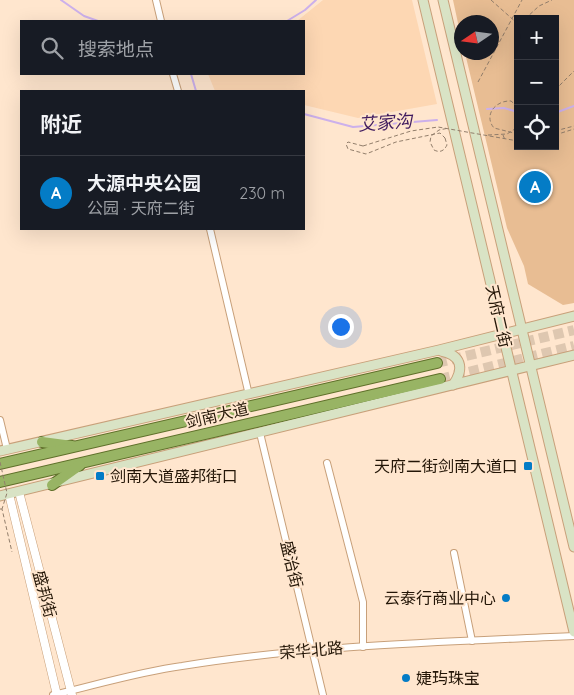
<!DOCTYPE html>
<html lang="zh">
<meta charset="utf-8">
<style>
body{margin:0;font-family:Quicksand,"Noto Sans SC",sans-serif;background:#20242c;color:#f1f3f6}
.controls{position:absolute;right:15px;top:15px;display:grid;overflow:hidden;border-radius:0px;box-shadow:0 5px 20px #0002}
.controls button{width:45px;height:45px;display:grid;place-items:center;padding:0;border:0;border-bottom:1px solid #363941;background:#171b24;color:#f1f3f6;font:25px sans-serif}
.compass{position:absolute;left:454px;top:15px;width:45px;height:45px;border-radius:50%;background:#171b24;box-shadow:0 5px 20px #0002;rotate:257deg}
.you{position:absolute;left:340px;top:326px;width:18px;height:18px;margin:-12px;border:4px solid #fff;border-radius:50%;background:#1a73e8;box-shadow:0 0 0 8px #1a73e833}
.badge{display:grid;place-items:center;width:32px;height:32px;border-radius:50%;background:#047cc6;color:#fff;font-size:16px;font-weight:700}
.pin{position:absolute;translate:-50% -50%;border:2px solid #fff;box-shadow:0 1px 5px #0006}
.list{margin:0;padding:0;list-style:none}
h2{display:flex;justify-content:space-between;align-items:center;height:65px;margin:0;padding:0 20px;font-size:21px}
h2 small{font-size:16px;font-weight:400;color:#9ea1a6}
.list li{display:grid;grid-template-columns:32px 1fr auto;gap:15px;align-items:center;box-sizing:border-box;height:75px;padding:0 20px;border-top:1px solid #363941}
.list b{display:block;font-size:19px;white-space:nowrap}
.list p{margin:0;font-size:16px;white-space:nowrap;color:#9ea1a6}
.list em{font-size:16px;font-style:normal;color:#9ea1a6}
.icon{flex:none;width:28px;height:28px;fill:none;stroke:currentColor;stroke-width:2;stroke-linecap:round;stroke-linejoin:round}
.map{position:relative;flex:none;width:574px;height:695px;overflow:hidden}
.search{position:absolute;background:#171b24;box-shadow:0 5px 20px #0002;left:20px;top:20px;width:285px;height:55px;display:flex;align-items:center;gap:12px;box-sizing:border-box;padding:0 18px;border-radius:0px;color:#9ea1a6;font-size:19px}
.panel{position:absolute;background:#171b24;box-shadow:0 5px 20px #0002;left:20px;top:90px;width:285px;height:140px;border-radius:0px}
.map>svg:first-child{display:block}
</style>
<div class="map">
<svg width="574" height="695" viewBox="0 0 574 695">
<rect width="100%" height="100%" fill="#ffe6ce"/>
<path fill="#fdd7b3" d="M 323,0 L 412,0 L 437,104 L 358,118 L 304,105 L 304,91 L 215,91 L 208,74 L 304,74 L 304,21 L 297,21 Z"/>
<path fill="#e8bd93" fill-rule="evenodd" d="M 453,0 L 574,0 L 574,303 L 563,305 L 528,284 L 524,266 L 507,228 L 465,53 L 492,52 L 492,22 L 462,22 L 461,37 ZM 518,19 L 555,19 L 555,146 L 518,146 Z"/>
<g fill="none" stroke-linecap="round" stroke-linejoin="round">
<g stroke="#ccb0eb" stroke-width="2">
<path d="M 61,0 L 84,16 L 98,21"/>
<path d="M 287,21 L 305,10 L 316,0"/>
<path d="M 191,74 L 196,91"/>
<path d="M 487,109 L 504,108 L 518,112"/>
<path d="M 555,113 L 574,106"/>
<path d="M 304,114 L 353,127 L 437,120"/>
</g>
<g stroke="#dec7b0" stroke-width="10" stroke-dasharray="10 5" stroke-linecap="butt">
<path d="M 437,363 L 574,330"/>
<path d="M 440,379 L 574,346"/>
</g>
<g stroke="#c8a07a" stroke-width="8">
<g id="minor">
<path d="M 156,0 L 161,21"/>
<path d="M 173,74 L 178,91"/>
<path d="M 210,229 L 249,395"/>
<path d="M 0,420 L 7,449"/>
<path d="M 260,433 L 323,695"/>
<path d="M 327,463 L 363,602 L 363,647"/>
<path d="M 454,553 L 472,641"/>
<path d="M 53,695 C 96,685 138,672 182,666 C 312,645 443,642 574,636"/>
</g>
</g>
<g stroke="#c8a07a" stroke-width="9">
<g id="tertiary">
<path d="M 19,492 L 72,695"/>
<path d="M 9,494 L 57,695"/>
</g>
</g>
<g stroke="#c8a07a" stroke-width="11">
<g id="secondary">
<path d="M 423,0 L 574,632"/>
<path d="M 443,0 L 574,547"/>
<path d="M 441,351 C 461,355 465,368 453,385"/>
<path d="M 0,451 L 439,350 L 574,316"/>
<path d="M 0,496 L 574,355"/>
</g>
</g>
<g stroke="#5f702a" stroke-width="12">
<g id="trunk">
<path d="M 42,442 L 72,446"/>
<path d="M 0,464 L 437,363"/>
<path d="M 0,482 L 440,379"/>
<path d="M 52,485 L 80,465"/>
</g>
</g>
<g stroke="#927e6b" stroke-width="1" stroke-dasharray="4 2.5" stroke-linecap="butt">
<path d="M 491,0 L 518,24"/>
<path d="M 525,19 L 539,6 L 552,0"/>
<path d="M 478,82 L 522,0"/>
<path d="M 555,90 L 574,71"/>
<path d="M 518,107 L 511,101 C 496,100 483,115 494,128 L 518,134"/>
<path d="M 555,131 L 574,126"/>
<path d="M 503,135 L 505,140"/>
<path d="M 555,135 L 574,129"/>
<path d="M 363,146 L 348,142 L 346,144 L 348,149 L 366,154 L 396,142 L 440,133 L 445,138"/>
<path d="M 0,509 L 2,509 L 12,552"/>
</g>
<use href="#minor" stroke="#fff" stroke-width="6"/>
<use href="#tertiary" stroke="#fff" stroke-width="8"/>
<use href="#secondary" stroke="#d9e3c5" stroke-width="9"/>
<use href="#trunk" stroke="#98b464" stroke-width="10"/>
<g stroke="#927e6b" stroke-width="1" stroke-dasharray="4 2.5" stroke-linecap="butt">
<path d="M 488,135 L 507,134 L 518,127"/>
<path d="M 445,138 L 447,145 C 444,151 440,153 434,150 L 430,142 L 431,136 L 439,130 L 449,128"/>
<path d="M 363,146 L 411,131 L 438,127 L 518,141"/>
<path d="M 0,462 L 7,493 L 2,509"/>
</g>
</g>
<g fill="#047cc6" stroke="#ffe6ce" stroke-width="2">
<rect x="523" y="461" width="10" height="10" rx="2.5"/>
<rect x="95" y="471" width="10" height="10" rx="2.5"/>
<circle cx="506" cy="598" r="5"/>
<circle cx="406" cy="678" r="5"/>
</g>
<g text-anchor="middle" stroke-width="4" stroke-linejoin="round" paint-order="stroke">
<g font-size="16" fill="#241607" stroke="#ffe6ce">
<text transform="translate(499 316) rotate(77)" y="6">天府二街</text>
<text transform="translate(217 415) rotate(-13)" y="6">剑南大道</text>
<text transform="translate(292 564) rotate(77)" y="6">盛治街</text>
<text transform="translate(45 594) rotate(75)" y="6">盛邦街</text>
<text transform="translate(311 650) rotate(-5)" y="6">荣华北路</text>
</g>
<g font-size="16" fill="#241607" stroke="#ffe6ce" text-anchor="end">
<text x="518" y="472">天府二街剑南大道口</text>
<text x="110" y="482" text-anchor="start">剑南大道盛邦街口</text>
<text x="496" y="604">云泰行商业中心</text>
<text x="416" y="684" text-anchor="start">婕玙珠宝</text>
</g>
<g font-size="18" font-style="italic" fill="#401b5f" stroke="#ffe6ce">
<text transform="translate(385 123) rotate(-4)" y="6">艾家沟</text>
</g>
</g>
</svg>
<div class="controls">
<button>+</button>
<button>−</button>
<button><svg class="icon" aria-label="locate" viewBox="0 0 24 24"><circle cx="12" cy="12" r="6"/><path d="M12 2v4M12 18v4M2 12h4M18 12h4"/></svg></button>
</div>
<svg class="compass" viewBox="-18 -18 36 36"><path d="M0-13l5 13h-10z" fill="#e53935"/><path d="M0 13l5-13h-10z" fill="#9ea1a6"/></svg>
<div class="you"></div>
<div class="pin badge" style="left:535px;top:187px">A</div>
<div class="search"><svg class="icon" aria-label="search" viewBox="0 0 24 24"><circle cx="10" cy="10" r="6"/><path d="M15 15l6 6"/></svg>搜索地点</div>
<section class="panel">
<h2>附近<small></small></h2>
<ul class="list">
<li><span class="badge">A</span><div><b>大源中央公园</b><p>公园 · 天府二街</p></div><em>230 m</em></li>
</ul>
</section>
</div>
